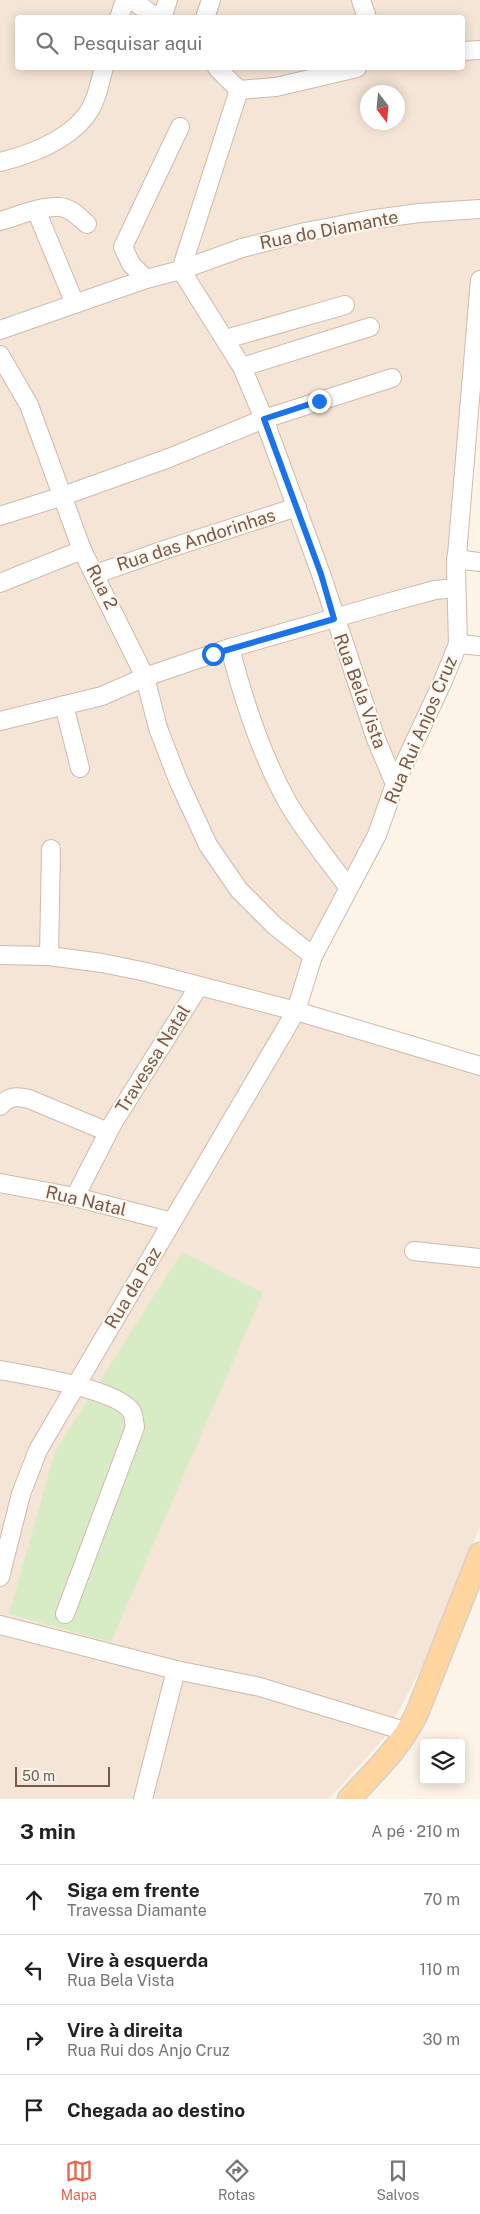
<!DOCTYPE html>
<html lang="pt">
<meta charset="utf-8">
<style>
body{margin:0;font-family:"Public Sans",sans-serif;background:#f6f6f6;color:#222}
.controls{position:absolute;right:15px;bottom:15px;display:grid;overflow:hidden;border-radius:5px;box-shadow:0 2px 12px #0003}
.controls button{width:45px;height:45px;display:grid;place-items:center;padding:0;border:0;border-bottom:1px solid #e0e0e0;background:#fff;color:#222;font:25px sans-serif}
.compass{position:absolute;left:360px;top:85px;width:45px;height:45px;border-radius:50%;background:#fff;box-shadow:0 2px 12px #0003;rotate:164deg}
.scale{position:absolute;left:15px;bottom:12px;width:95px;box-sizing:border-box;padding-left:5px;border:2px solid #79584a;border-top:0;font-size:14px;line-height:18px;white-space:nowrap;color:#79584a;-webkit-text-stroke:4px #fff8ef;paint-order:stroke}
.stop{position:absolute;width:15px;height:15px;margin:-11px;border:4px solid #1a73e8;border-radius:50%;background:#fff}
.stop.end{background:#1a73e8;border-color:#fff;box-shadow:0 1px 5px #0008}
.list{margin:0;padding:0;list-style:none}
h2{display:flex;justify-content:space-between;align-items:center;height:65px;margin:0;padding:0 20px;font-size:21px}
h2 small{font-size:16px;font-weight:400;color:#767676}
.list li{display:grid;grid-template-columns:32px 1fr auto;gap:15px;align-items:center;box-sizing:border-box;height:70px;padding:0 20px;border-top:1px solid #e0e0e0}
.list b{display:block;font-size:19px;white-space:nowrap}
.list p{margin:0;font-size:16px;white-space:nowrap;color:#767676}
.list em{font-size:16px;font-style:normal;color:#767676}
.icon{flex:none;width:28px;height:28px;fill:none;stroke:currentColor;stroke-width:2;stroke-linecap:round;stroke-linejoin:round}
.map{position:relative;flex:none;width:480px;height:1799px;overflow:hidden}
.search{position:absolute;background:#fff;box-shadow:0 2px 12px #0003;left:15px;right:15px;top:15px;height:55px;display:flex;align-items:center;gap:12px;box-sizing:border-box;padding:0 18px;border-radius:5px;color:#767676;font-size:19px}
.sheet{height:345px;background:#fff}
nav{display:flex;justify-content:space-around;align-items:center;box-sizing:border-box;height:70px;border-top:1px solid #e0e0e0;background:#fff;font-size:14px;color:#767676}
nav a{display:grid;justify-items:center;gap:2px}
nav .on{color:#eb6549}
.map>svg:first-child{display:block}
</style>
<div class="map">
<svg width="480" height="1799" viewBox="0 0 480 1799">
<rect width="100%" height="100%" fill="#fdf4e8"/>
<path fill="#f5e5d6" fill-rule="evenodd" d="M 0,0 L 480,0 L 480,290 L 453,643 L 295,1017 L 480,1067 L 480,1527 L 424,1662 L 386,1736 L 329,1799 L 0,1799 ZM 18,18 L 462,18 L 462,68 L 18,68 ZM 368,92 L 398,92 L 398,122 L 368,122 Z"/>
<path fill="#d7ecc5" d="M 182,1252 L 263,1293 L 111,1642 L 9,1614 L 55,1451 Z"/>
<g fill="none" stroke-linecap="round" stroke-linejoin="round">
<g stroke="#d0baac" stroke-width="20">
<g id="minor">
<path d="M 132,0 L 157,18"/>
<path d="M 361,0 L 367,18"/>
<path d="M 119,18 L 125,0"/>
<path d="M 162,18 L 168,0"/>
<path d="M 205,18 L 211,0"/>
<path d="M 462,51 L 480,50"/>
<path d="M 217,68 L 239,90"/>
<path d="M 239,90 L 276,87 L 357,68"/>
<path d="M 0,162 C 32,154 74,138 91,108 C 98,96 100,80 104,68"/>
<path d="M 36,210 L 75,304"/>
<path d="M 0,221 C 18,216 40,206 59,207 C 70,207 79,217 87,224"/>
<path d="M 181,270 L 242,367 L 264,419 L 321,574 L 376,739 L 395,784"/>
<path d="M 181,270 L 239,90"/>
<path d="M 146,279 L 131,264 L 123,247 L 180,127"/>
<path d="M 0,330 L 146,279 L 181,270 L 242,248 L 305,232 L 368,220 L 419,213 L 480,209"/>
<path d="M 226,339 L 345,305"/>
<path d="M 0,355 L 29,405 L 82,550 L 145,677 L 158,728 L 178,780 L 208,845 L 239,890 L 275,926 L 313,956"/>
<path d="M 242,367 L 370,327"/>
<path d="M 0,516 L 63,496 L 169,458 L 264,419 L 392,378"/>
<path d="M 456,559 L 480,562"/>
<path d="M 96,574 L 167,549 L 297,507"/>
<path d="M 0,583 L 82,550"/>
<path d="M 458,644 L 480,646"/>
<path d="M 230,648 C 244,702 261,755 288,803 C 305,832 328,860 348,887"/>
<path d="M 64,705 L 80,768"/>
<path d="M 0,721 L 102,696 L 145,677 L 230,648 L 387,603 L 435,590 L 456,588"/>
<path d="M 0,955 L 49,956 L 102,963 L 146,972 L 296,1011 L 480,1066"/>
<path d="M 49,956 L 51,849"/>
<path d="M 0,1106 C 9,1096 16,1096 29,1099 L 108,1132"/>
<path d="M 0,1183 L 75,1197 L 172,1222"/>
<path d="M 75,1197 L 113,1123 L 199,986"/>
<path d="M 414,1251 L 480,1258"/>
<path d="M 0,1370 C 27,1375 118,1389 132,1412 C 134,1416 134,1423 135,1427 L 65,1614"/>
<path d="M 0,1577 L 21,1494 L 38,1450 L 296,1011 L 313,956 L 377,835 L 395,784 L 443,681 L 458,644 L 456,567 L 480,280"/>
<path d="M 0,1625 L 176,1670 L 260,1687 L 408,1732"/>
<path d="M 143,1799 L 176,1670"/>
</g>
</g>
<g stroke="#d9d0cc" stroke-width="25">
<path id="major" d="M 349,1799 C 374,1772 401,1747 417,1713 L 480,1554"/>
</g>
<use href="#minor" stroke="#fff" stroke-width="18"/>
<use href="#major" stroke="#fed59f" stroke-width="22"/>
</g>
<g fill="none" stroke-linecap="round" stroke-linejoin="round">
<path stroke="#1a73e8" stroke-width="6" d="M 213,654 L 334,619 L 321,574 L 264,419 L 319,401"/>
</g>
<g text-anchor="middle" stroke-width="4.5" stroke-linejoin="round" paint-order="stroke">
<g font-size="18" fill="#79584a" stroke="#fff8ef">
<text transform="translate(329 230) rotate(-11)" y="6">Rua do Diamante</text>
<text transform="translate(196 540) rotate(-18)" y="6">Rua das Andorinhas</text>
<text transform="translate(102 587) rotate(63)" y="6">Rua 2</text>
<text transform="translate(360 691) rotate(70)" y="6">Rua Bela Vista</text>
<text transform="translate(421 730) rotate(-67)" y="6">Rua Rui Anjos Cruz</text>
<text transform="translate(153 1059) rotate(-58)" y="6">Travessa Natal</text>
<text transform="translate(86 1201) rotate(13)" y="6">Rua Natal</text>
<text transform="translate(133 1288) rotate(-59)" y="6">Rua da Paz</text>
</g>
</g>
</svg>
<div class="controls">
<button><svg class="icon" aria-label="layers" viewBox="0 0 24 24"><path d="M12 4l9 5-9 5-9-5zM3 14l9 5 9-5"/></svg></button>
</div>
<svg class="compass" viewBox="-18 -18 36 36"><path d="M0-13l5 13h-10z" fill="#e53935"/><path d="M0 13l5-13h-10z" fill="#767676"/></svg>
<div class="scale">50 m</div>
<div class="stop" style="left:213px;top:654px"></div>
<div class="stop end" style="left:319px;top:401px"></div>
<div class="search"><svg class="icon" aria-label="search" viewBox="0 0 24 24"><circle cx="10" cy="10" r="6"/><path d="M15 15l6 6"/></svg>Pesquisar aqui</div>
</div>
<section class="sheet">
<h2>3 min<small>A pé · 210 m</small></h2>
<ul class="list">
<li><svg class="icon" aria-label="ahead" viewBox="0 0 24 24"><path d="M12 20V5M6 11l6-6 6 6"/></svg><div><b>Siga em frente</b><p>Travessa Diamante</p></div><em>70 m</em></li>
<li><svg class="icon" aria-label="left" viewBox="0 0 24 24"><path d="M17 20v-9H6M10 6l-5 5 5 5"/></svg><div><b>Vire à esquerda</b><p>Rua Bela Vista</p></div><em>110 m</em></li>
<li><svg class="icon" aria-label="right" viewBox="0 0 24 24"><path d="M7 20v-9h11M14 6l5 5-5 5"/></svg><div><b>Vire à direita</b><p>Rua Rui dos Anjo Cruz</p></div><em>30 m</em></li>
<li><svg class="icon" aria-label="arrive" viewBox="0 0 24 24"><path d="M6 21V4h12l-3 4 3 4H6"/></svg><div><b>Chegada ao destino</b></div></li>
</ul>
</section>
<nav>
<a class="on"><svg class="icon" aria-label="map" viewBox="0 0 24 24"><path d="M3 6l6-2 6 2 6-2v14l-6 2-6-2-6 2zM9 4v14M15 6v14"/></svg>Mapa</a>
<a><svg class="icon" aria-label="directions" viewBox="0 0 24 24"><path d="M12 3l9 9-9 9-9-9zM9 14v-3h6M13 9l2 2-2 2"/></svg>Rotas</a>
<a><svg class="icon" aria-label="saved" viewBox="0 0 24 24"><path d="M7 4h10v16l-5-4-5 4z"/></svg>Salvos</a>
</nav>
